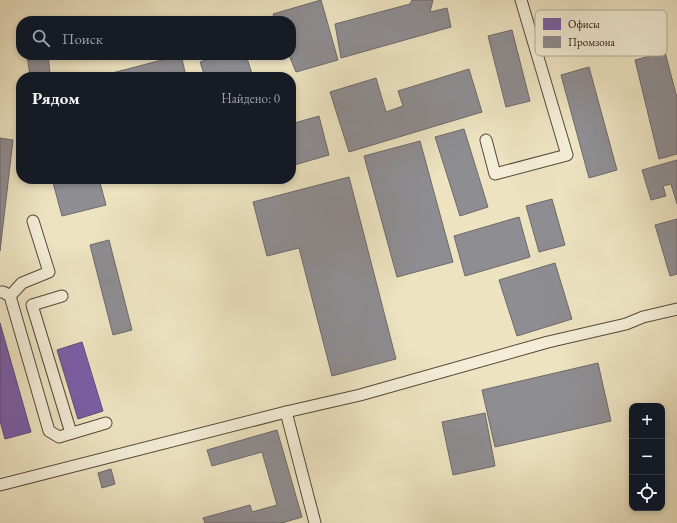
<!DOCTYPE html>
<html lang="ru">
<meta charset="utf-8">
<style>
body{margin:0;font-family:"EB Garamond",serif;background:#20242c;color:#f1f3f6}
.controls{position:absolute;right:12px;bottom:12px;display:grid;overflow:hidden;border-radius:8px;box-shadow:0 2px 6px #0003}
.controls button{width:36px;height:36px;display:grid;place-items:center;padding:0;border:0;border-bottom:1px solid #363941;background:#171b24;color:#f1f3f6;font:20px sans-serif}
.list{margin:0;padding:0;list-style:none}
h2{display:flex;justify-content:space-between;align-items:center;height:52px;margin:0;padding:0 16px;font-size:17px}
h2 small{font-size:13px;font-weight:400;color:#9ea1a6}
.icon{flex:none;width:22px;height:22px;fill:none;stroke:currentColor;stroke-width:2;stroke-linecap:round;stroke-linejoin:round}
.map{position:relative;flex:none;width:677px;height:523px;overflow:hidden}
.search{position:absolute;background:#171b24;box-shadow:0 2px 6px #0003;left:16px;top:16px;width:280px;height:44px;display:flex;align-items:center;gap:10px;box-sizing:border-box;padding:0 14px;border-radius:16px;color:#9ea1a6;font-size:15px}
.panel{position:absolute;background:#171b24;box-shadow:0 2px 6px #0003;left:16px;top:72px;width:280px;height:112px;border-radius:16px}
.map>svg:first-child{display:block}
</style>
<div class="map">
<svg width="677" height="523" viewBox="0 0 677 523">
<rect width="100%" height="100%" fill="#ede3c1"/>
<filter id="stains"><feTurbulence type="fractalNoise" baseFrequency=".005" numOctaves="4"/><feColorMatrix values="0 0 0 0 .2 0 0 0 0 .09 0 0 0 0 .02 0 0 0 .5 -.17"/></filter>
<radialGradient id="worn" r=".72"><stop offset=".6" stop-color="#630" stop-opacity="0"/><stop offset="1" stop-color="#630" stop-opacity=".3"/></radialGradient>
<g fill="#7b5ea7" stroke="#604879">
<path d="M 0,323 L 31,432 L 5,439 L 0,421 Z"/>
<path d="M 82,342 L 103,411 L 78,419 L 57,350 Z"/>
</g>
<g fill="#8d8d92" stroke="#6d696a">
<path d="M 321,0 L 338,60 L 296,72 L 289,55 L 291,55 L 291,21 L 275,21 L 273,14 Z"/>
<path d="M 412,0 L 433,0 L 430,12 L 447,8 L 451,27 L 341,58 L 335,24 L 410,4 Z"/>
<path d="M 512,30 L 530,101 L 506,107 L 488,36 Z"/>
<path d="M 665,52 L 677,98 L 677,154 L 659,159 L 635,60 Z"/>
<path d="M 27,55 L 48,55 L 50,73 L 30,76 Z"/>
<path d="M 181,55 L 186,76 L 191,75 L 192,77 L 97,77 Z"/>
<path d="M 221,55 L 246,55 L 253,77 L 205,77 L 200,62 Z"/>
<path d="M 589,67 L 617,170 L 589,178 L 561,75 Z"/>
<path d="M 469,69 L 482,112 L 349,152 L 330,92 L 376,78 L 386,112 L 403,106 L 398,91 Z"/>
<path d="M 319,116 L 329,155 L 291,166 L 291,124 Z"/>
<path d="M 464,129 L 488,207 L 460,216 L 435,137 Z"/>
<path d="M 0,138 L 13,140 L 0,251 Z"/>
<path d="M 420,141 L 453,262 L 397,277 L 364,156 Z"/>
<path d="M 677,160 L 677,204 L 671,184 L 663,186 L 666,196 L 651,200 L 642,170 Z"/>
<path d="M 349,177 L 396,359 L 332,376 L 299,248 L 267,256 L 253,202 Z"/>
<path d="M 52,179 L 99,179 L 106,205 L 62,216 Z"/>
<path d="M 552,199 L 565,245 L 539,252 L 526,206 Z"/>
<path d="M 519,217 L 530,257 L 465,276 L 454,236 Z"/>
<path d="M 677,219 L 677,274 L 670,276 L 655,225 Z"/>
<path d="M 109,240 L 132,330 L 113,335 L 90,245 Z"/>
<path d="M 555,263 L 572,319 L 517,336 L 499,280 Z"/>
<path d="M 598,363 L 611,421 L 495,447 L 482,390 Z"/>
<path d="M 485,413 L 495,466 L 453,475 L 442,422 Z"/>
<path d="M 277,430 L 302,517 L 282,523 L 205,523 L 203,518 L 250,505 L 252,512 L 277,505 L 262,452 L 212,466 L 207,450 Z"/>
<path d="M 111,469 L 115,484 L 102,488 L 98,473 Z"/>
</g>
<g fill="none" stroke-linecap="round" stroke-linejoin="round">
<g stroke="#55483a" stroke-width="13">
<g id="minor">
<path d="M 486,140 L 495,174 L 567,155 L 521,0"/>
<path d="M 0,292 L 3,292 L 10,296 L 49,431 L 59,437 L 106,423"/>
<path d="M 10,296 L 22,283 L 49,272 L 33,221"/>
<path d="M 62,296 L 32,305 L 71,433"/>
<path d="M 286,412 L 360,395 L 548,342 L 626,324 L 643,317 L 677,309"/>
<path d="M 0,485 L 286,412 L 315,523"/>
</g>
</g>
<use href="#minor" stroke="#f3edd7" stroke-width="11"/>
</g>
<rect x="535" y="10" width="132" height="46" rx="6" fill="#f3edd7" stroke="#b4ac9a" stroke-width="1"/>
<rect x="543" y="18" width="18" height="12" fill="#7b5ea7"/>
<rect x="543" y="36" width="18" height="12" fill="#8d8d92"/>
<g font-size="11" fill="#22140d">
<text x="568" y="28">Офисы</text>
<text x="568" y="46">Промзона</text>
</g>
<rect width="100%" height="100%" filter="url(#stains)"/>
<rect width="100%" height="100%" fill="url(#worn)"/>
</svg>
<div class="controls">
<button>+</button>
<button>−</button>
<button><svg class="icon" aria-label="locate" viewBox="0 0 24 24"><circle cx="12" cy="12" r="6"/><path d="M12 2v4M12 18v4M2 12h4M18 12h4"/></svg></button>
</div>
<div class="search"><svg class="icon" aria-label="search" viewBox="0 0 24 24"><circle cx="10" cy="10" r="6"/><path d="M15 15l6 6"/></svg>Поиск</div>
<section class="panel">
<h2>Рядом<small>Найдено: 0</small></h2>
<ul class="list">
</ul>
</section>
</div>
